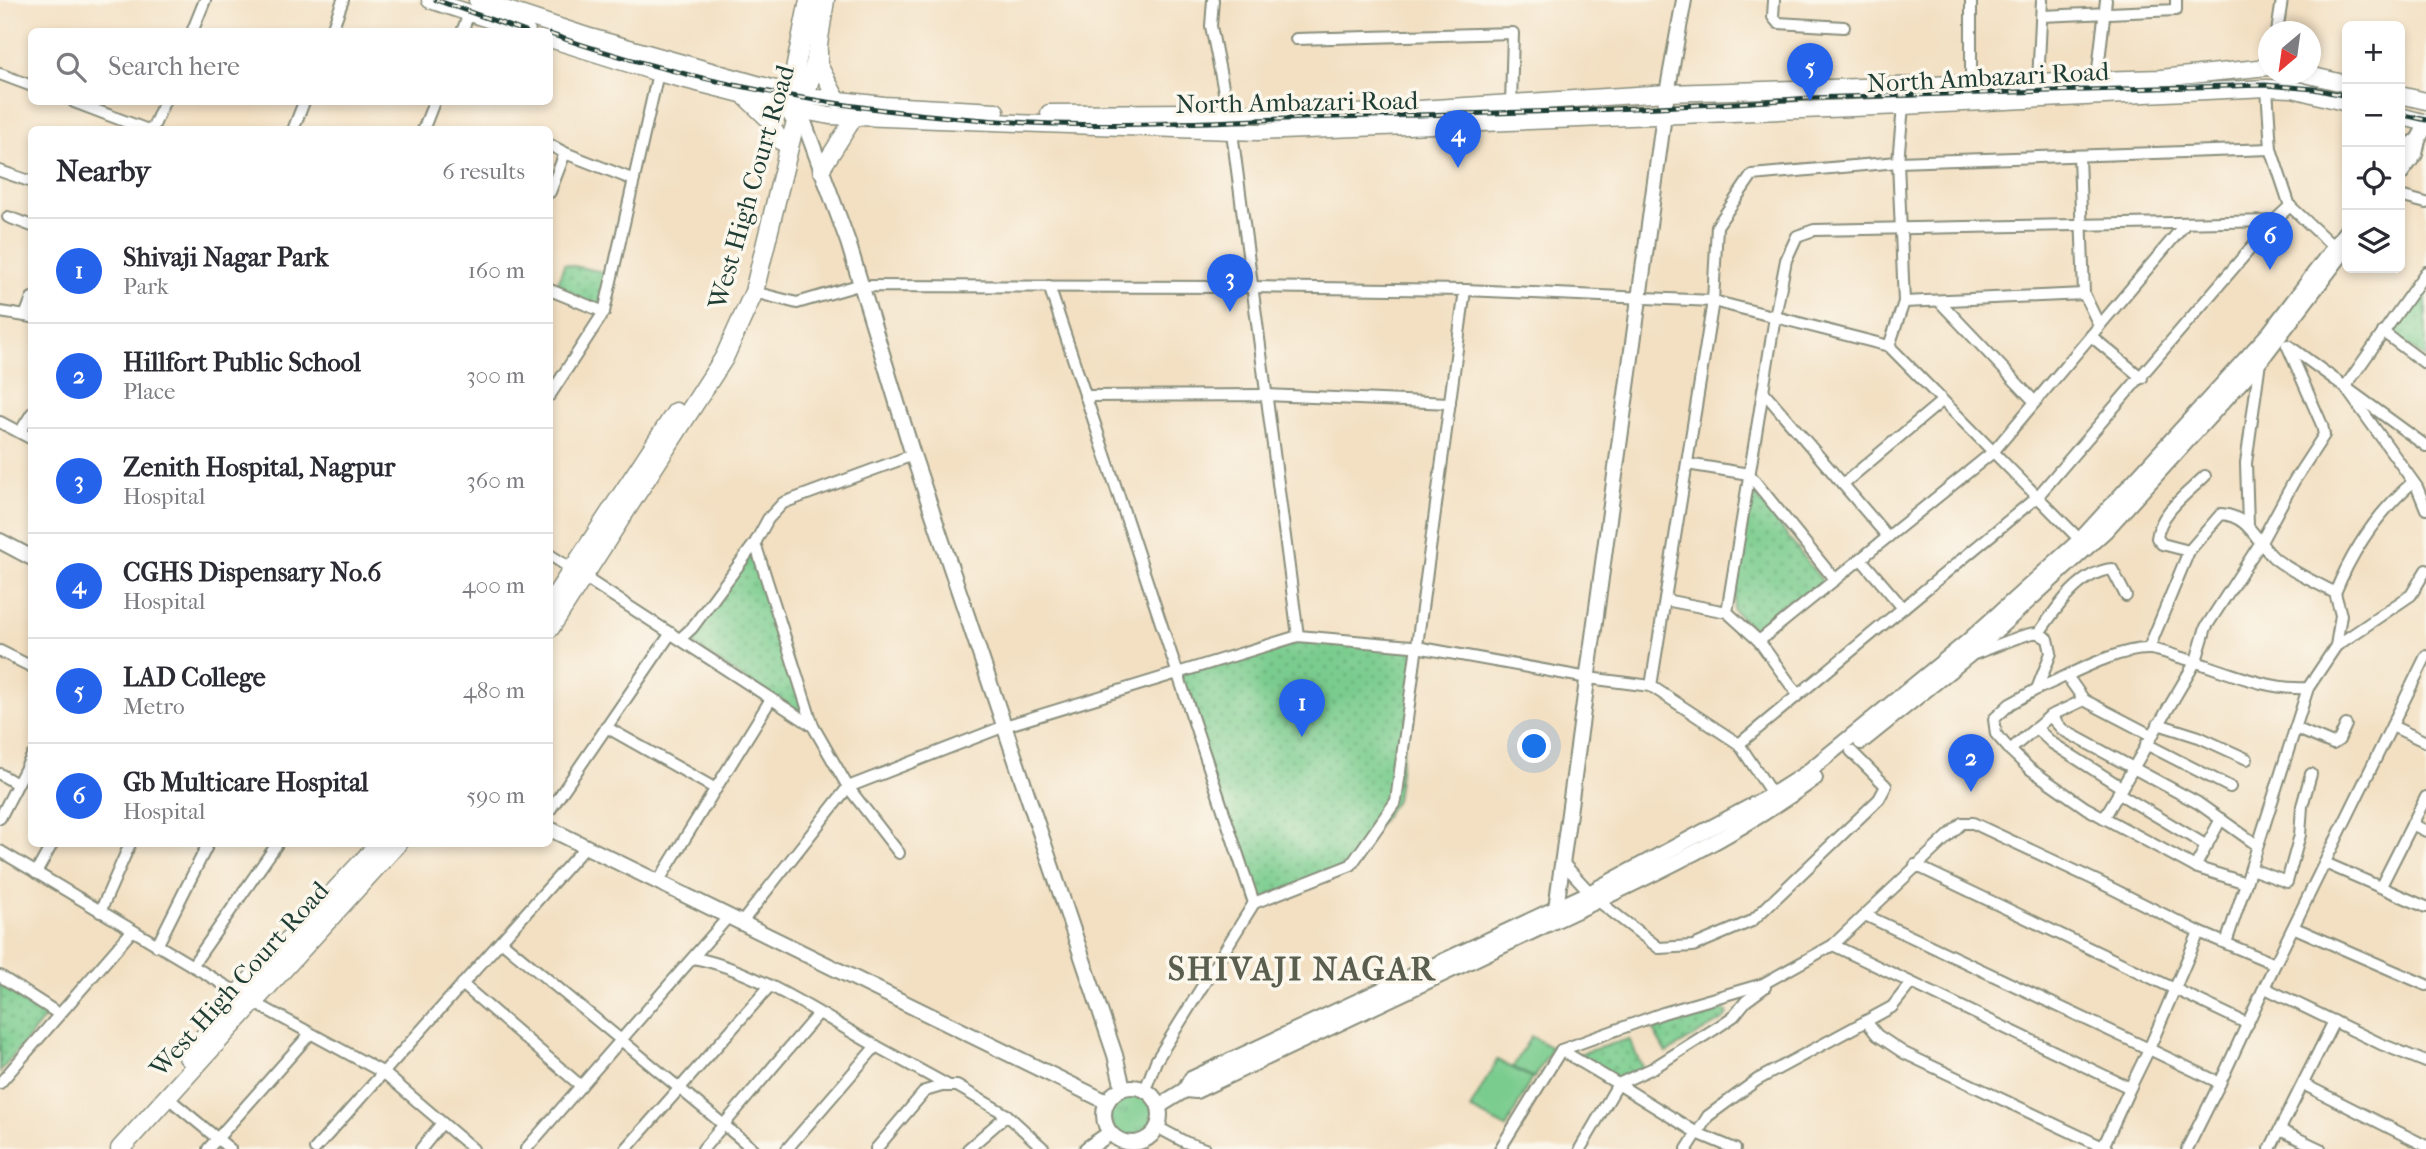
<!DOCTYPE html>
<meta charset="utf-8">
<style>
body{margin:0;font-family:"IM FELL French Canon",serif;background:#f2f2f3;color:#2b2b33}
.controls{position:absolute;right:21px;top:21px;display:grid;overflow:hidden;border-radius:10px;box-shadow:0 4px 10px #0003}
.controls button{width:63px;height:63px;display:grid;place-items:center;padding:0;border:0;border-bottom:2px solid #e1e1e2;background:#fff;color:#2b2b33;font:35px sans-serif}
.compass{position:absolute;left:2258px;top:21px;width:63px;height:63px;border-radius:50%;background:#fff;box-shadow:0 4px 10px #0003;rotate:209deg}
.you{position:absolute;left:1535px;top:747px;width:24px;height:24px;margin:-18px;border:5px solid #fff;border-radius:50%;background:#1a73e8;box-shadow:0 0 0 10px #1a73e833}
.badge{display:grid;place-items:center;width:46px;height:46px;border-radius:50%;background:#2563eb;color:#fff;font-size:23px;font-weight:700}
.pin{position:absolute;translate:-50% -58px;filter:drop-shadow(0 2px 4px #0008)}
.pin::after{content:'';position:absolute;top:37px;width:24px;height:21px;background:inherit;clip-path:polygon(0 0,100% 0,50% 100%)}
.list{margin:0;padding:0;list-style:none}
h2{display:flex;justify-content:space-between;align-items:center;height:91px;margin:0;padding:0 28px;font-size:30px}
h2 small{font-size:23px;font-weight:400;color:#7c7c81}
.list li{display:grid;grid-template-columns:46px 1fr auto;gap:21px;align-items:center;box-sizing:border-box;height:105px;padding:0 28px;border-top:2px solid #e1e1e2}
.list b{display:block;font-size:26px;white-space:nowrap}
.list p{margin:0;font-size:23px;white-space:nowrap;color:#7c7c81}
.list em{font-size:23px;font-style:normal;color:#7c7c81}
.icon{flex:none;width:38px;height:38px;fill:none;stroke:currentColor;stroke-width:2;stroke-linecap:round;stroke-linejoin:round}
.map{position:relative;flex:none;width:2426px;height:1149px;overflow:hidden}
.search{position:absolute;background:#fff;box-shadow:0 4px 10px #0003;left:28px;top:28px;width:525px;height:77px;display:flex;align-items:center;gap:18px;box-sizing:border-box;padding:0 24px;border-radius:10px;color:#7c7c81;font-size:26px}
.panel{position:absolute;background:#fff;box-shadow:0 4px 10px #0003;left:28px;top:126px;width:525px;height:721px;border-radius:10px}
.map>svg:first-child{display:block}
</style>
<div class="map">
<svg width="2426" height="1149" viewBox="0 0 2426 1149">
<defs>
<pattern id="grass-tufts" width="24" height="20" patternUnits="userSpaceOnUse" patternTransform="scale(1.75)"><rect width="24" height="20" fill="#7acc8e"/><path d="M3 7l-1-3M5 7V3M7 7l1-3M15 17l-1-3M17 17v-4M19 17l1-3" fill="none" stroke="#63a775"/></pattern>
<pattern id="park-dots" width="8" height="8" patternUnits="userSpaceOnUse" patternTransform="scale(1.75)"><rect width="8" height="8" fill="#7acc8e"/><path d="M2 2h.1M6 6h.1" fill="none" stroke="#63a775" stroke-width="1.8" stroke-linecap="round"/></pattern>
</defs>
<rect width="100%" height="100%" fill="#fbf7ec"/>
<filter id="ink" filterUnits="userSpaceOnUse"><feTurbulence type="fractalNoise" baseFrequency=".0143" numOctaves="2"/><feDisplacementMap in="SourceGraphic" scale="14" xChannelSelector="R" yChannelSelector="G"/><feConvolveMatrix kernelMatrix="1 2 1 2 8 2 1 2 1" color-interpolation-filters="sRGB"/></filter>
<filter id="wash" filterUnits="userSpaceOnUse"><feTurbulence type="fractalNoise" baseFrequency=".00686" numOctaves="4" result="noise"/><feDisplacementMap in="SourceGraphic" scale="28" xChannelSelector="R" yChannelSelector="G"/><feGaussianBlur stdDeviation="1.57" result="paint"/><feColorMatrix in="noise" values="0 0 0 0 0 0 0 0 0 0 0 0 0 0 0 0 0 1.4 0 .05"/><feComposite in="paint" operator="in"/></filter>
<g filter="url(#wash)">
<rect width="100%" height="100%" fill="#f3e0c3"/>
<circle fill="url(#grass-tufts)" stroke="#4c8461" stroke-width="2" cx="1131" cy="1114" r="21"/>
<g fill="url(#park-dots)" stroke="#4c8461" stroke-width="2">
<path d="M 564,264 L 613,274 L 604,312 L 555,292 Z"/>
<path d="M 2426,281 L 2426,359 L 2390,332 Z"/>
<path d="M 1751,489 L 1823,582 L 1760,634 L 1733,610 Z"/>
<path d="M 754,550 L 813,726 L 685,639 Z"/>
<path d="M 1298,636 L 1417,647 L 1396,800 L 1351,865 L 1254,902 L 1178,674 Z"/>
<path d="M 0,981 L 48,1014 L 0,1072 Z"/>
<path d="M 1724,1010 L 1728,1013 L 1724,1019 L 1666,1053 L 1653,1030 Z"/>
<path d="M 1629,1039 L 1643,1069 L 1619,1080 L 1578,1054 Z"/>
</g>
<g fill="#7acc8e" stroke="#4c8461" stroke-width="2">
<path d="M 1531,1036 L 1552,1048 L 1534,1078 L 1513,1067 Z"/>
<path d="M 1497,1060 L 1532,1078 L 1506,1128 L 1470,1109 Z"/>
</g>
</g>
<g filter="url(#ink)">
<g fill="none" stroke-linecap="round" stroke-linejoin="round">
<g stroke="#898e7c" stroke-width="14">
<g id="minor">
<path d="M 1213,0 L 1211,26 L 1232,132 L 1298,636"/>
<path d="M 1774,0 L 1773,17 L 1778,23 L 1844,27"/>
<path d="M 1971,0 L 1971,84"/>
<path d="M 2042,16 L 2176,10 L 2176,0"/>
<path d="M 192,32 L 205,0"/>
<path d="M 331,32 L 343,0"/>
<path d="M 462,32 L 469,13"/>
<path d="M 2277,32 L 2282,0"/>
<path d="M 1296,39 L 1513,33 L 1511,104"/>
<path d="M 0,74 L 32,86"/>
<path d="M 2038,83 L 2042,0"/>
<path d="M 2096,87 L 2106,0"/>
<path d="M 2267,88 L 2271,149 L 2290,206 L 2337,250"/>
<path d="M 74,102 L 148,130"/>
<path d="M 152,130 L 164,102"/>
<path d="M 293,130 L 304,102"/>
<path d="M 423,130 L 434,102"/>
<path d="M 550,145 L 565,153"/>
<path d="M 2079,156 L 2084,294 L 2099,325"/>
<path d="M 0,171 L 32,182"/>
<path d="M 550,192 L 565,153 L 634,180"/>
<path d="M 2400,196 L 2426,203"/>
<path d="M 8,217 L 32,226"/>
<path d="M 2426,272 L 2345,387 L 2417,487 L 2426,509"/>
<path d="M 1049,286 L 1254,903"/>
<path d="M 550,290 L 604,312"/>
<path d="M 754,292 L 797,303 L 855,286 L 1252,287 L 1465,290 L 1713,301 L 1889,346 L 2084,544"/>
<path d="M 1939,301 L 2035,402"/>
<path d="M 1904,302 L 2084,294"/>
<path d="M 0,312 L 32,317"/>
<path d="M 25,316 L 32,298"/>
<path d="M 2383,332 L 2426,364"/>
<path d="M 2091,336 L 2142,378"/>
<path d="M 1889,346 L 1904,302 L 1898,162 L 1903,106"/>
<path d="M 2289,346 L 2426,446"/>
<path d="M 1763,391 L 1888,537"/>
<path d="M 550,395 L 604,312 L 658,73"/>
<path d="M 1085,396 L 1266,395 L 1450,403"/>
<path d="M 0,422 L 32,439"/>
<path d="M 20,432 L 32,413"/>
<path d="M 1687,464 L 1749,474 L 1835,580"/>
<path d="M 1843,484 L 1942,401"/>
<path d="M 2248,525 L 2246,463 L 2260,361"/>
<path d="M 755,543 L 813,726 L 848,787 L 899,853"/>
<path d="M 2189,551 L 2162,544 L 2157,538 C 2160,512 2188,493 2205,476"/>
<path d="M 550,555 L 813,726"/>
<path d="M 1861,559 L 1903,608"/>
<path d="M 2335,593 C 2353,549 2377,513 2413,482"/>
<path d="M 1665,600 L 1727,612 L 1759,641 L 1798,695"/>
<path d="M 1727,612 L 1775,317 L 1786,260 L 1797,236 L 1814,230 L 2274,221 L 2290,206"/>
<path d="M 2039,633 C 2056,609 2079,572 2112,569 L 2126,596"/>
<path d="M 680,639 L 692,628 L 755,543 L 768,519 L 783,503 L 913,455"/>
<path d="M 1759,641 L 1993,452 L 2186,223"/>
<path d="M 2149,648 L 2189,551 L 2221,514 C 2249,516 2255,540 2273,557 C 2287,570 2318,583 2335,593 L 2341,615 L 2336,646"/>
<path d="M 0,651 L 32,667"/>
<path d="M 1971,655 C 1985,651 2029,631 2038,633 C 2040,634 2046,638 2048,639 L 2051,653 L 2037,689 L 2010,704 L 1994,719 L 1996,734 L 2010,750 L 2030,769 L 2086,808 L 2195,867 L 2246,883 L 2226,943"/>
<path d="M 2067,676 L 2084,700"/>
<path d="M 1651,686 L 1713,301 L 1717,226 L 1752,175 L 1898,162 L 2271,149"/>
<path d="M 2037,689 C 2069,676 2114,649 2148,649 C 2158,649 2169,654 2179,657 C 2221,668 2264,691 2308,688 L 2336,646 L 2411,595 L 2426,570"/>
<path d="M 2050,716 L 2063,730 L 2198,803 L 2257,845"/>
<path d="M 2158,724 L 2199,737 L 2247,759"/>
<path d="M 2392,726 L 2426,742"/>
<path d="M 606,727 L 716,789"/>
<path d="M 2036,728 L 2052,743 L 2121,787"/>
<path d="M 2295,728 L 2333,744 L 2339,740 L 2346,725"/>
<path d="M 1739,744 L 2037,497 L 2274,221"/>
<path d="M 2146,744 L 2230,787"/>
<path d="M 2010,750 L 2050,716 L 2084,700 L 2151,735"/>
<path d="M 0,774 L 17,784"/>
<path d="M 2118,793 L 2207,846"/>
<path d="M 550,810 L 671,633"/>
<path d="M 0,818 L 32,756"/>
<path d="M 2104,818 L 2196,661 L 2206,627 L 2261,542 L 2294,481 L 2324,435 L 2322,425 L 2287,345"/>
<path d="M 2412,824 L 2426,831"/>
<path d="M 0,851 L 253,1002 L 384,1073 L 473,1149"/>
<path d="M 1562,862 L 1597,900 L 1659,948 L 1693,946 L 1752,921 L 1879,799 L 1886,786 L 1851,751"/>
<path d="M 2325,863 L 2426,907"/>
<path d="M 1915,865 L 2248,1024"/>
<path d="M 2195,867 L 2221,819"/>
<path d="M 2251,869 L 2287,882 L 2300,835 L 2302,806 L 2311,774"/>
<path d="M 36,873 L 52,844"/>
<path d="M 658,882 L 771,699"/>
<path d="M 2246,883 L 2308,688"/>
<path d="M 2381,886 L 2426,797"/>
<path d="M 100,912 L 130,844"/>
<path d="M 1865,915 L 2149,1049 L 2199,932"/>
<path d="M 742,922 L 848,787 L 1005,726 L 1298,636 L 1411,646 L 1588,678 L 1651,686 L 1739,744 L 1776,800"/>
<path d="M 2295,928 L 2426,985"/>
<path d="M 501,941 L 753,1149"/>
<path d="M 1833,945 L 2130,1088 L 2149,1049 L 2220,1083 L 2275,964 L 2426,656"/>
<path d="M 157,946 L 208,844"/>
<path d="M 693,958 C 753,968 822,1016 876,1046 L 787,1149"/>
<path d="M 192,966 L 277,844"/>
<path d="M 0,976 L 59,1014"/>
<path d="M 462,984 L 581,1086"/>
<path d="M 2265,988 L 2381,1044 L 2426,1062"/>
<path d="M 1866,1021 L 1877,1035 L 1904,1053 L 2107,1149"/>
<path d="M 876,1046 L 947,1085"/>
<path d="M 1561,1050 L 1618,1084 L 1653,1068 L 1718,1027 L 1734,1016 L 1746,1001 L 1765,987"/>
<path d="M 0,1083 L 132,931"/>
<path d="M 2303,1084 L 2426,1146"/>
<path d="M 1145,1090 L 1156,1061 L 1254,903 L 1351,865 L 1396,801 L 1465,290"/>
<path d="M 167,1097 L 230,1149"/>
<path d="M 1157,1127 L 1185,1142 L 1205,1149"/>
<path d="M 2280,1130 L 2320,1149"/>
<path d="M 2103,1147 L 2130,1088"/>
<path d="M 208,1149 L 310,1034"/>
<path d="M 315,1149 L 585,847"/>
<path d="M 421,1149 L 442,1123"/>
<path d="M 526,1149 L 729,916"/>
<path d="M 626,1149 L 769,987"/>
<path d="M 703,1149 L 818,1014"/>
<path d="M 876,1149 L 925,1091 L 942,1086 L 957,1086 L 1007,1115 L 1044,1149"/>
<path d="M 968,1149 L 1007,1115"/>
<path d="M 1500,1149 L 1561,1050 L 1663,1013 L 1763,984 L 1833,945 L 1962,823 L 1973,823 L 2097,881 L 2199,932 L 2275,964"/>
<path d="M 1580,1149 L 1618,1084 L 1697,1133 L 1735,1149"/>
<path d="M 1687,1149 L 1708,1116 L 1757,1080 L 1892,1007 L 1911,983"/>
<path d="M 2187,1149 L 2220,1083"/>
<path d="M 2270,1149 L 2334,1021"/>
</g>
</g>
<g stroke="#898e7c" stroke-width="18">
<g id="tertiary">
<path d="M 791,117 L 804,122 L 848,242 L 913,455 L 1115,1055 L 1123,1088"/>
<path d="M 2400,157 L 2407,148 L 2418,140"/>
<path d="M 2400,174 L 2415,154 L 2418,140 L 2426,125"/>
<path d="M 0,541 L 32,558"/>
<path d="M 1861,742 L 1968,656 L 2106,530 L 2260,361 L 2347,247"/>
<path d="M 550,829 L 1107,1102"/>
<path d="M 1555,916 L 1667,93 L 1684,0"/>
<circle cx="1132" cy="1115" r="28"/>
<path d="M 1185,1090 L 1196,1091 C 1312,1035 1429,980 1546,925 C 1637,882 1733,839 1815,778"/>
<path d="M 1159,1106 L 1185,1090 L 1191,1079 L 1591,892 L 1772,795 L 1805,774 L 1967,642 L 2080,540 L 2270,332 L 2347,230"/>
<path d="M 1087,1149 L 1110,1133"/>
</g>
</g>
<g stroke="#898e7c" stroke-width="19">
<g id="secondary">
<path d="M 430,0 L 527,32"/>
<path d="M 477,0 L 590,37 L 796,95 L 884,105 L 996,111"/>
<path d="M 550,39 L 658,73 L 741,94 L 777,106 L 830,116 L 1258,132 L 1903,106 L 2267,88 L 2293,89 L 2347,103"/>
<path d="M 819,51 L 819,65 L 838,101"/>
<path d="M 2305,74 L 2347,84"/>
<path d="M 2400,95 L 2426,101"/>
<path d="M 746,98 L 768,119 L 781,142"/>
<path d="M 1049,113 L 1191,112 L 1311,116 L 1667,93 L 2161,78 L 2268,67"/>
<path d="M 2400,116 L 2426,123"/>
<path d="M 821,170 L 854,118"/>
</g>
</g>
<g stroke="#898e7c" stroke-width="21">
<g id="primary">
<path d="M 787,110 L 809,0"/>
<path d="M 550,604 L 676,412"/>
<path d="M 550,628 L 724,358 L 754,292 L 792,135 L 815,64 L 825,0"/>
<path d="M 188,1057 L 239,993 L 379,844"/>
<path d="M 120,1149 L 397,844"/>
</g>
</g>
<use href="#minor" stroke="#fff" stroke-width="10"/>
<use href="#tertiary" stroke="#fff" stroke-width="14"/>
<use href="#secondary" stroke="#fff" stroke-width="16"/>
<use href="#primary" stroke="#fff" stroke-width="18"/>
<g stroke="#1f3d34" stroke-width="5">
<g id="rail">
<path d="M 436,0 L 526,32"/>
<path d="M 550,34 C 705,88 867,114 1031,123 C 1133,128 1235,120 1337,117 C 1495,113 1652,110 1809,98 L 2265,85 L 2314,89 L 2347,96"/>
<path d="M 2400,114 L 2426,120"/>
</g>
</g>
<use href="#rail" stroke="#fbf7ec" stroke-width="2.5" stroke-dasharray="8" stroke-linecap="butt"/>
</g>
</g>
<g text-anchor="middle" stroke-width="7" stroke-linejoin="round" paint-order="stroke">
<g font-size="26" fill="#1f3d34" stroke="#fbf7ec">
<text transform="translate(1988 77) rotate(-3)" y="9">North Ambazari Road</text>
<text transform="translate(1297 102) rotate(-1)" y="9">North Ambazari Road</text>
<text transform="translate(751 187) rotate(-74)" y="9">West High Court Road</text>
<text transform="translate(239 979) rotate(-48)" y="9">West High Court Road</text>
</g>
<g font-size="33" font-weight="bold" letter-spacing="2" fill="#595e4f" stroke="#fbf7ec">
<text x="1302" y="980">SHIVAJI NAGAR</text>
</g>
</g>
</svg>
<div class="controls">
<button>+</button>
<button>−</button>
<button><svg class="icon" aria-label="locate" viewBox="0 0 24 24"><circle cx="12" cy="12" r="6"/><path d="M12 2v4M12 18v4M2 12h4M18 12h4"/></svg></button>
<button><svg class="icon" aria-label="layers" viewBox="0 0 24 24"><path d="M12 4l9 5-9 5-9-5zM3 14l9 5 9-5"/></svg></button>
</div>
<svg class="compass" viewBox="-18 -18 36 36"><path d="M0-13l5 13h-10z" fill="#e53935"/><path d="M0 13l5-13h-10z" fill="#7c7c81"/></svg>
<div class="you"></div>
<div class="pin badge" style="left:1302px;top:737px">1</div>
<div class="pin badge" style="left:1971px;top:792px">2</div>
<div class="pin badge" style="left:1230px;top:312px">3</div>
<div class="pin badge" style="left:1458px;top:168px">4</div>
<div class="pin badge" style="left:1810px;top:101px">5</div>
<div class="pin badge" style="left:2270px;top:270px">6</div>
<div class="search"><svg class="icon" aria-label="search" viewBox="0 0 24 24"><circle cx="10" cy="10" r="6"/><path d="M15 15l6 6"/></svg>Search here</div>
<section class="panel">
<h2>Nearby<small>6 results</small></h2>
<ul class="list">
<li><span class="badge">1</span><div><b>Shivaji Nagar Park</b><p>Park</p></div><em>160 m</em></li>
<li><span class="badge">2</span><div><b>Hillfort Public School</b><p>Place</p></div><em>300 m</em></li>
<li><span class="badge">3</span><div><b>Zenith Hospital, Nagpur</b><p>Hospital</p></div><em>360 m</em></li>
<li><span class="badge">4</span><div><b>CGHS Dispensary No.6</b><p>Hospital</p></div><em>400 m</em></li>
<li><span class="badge">5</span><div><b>LAD College</b><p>Metro</p></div><em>480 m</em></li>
<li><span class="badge">6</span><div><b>Gb Multicare Hospital</b><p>Hospital</p></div><em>590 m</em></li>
</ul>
</section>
</div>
